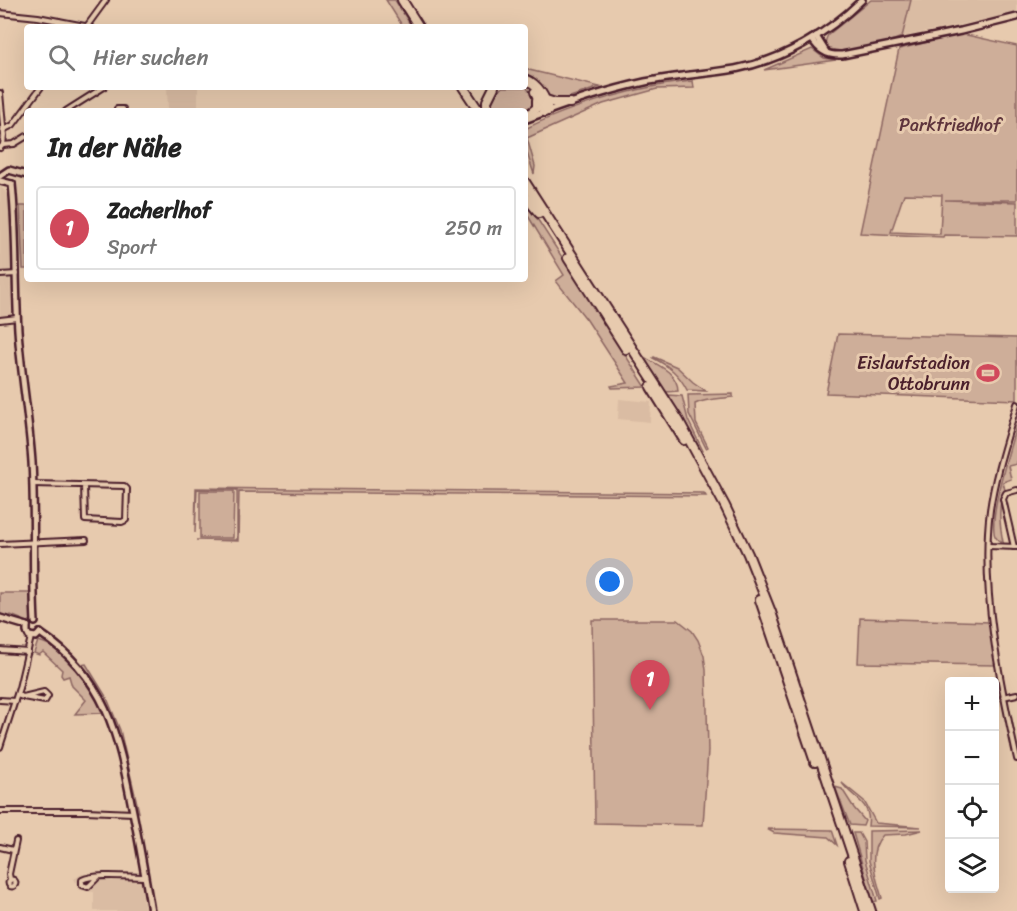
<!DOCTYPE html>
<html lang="de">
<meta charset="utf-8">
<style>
body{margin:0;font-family:Sriracha,sans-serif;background:#f6f6f6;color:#222}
.controls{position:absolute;right:18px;bottom:18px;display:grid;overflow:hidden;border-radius:6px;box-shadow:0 6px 24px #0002}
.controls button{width:54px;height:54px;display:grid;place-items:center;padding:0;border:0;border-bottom:2px solid #e0e0e0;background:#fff;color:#222;font:30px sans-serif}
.you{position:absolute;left:610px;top:582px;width:21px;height:21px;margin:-15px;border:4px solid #fff;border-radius:50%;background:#1a73e8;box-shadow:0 0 0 9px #1a73e833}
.badge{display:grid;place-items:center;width:39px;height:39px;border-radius:50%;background:#d1495b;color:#fff;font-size:20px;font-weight:700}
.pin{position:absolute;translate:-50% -50px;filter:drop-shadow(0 2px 3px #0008)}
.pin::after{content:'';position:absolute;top:32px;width:21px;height:18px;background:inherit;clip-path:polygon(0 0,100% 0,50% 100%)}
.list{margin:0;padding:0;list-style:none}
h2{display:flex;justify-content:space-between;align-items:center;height:78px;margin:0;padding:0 24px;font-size:26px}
h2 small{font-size:20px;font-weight:400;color:#767676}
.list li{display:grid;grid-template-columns:39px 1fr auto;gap:18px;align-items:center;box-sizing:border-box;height:84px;margin:0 12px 12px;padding:0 12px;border:2px solid #e0e0e0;border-radius:6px}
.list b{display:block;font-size:22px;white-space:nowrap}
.list p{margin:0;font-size:20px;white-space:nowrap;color:#767676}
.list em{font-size:20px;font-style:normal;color:#767676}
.icon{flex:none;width:33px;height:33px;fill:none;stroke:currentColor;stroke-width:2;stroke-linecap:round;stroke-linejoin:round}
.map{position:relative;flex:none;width:1017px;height:911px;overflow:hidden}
.search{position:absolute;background:#fff;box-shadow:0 6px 24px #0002;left:24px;top:24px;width:504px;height:66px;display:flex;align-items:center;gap:15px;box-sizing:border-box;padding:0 21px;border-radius:6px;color:#767676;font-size:22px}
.panel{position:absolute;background:#fff;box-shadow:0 6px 24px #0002;left:24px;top:108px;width:504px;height:174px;border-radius:6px}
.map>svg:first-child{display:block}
</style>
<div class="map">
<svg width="1017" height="911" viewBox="0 0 1017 911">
<rect width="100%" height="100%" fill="#e7caae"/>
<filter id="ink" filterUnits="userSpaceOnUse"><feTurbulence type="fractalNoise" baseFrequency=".0167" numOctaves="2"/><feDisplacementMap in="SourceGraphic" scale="12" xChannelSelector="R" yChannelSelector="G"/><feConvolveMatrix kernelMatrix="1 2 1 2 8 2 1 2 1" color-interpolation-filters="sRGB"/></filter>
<g filter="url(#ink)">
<g fill="#dabca3">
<path d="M 911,0 L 1017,0 L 1017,13 L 902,37 Z"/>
<path d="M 167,87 L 198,87 L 198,111 L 168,111 Z"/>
<path d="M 0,186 L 7,193 L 9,199 L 14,276 L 10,276 L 12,316 L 0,318 Z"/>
<path d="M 619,399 L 651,402 L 650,422 L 618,419 Z"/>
<path d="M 82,874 L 137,875 L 140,877 L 145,911 L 94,911 L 94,892 L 80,890 L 74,879 Z"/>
</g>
<g fill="#ceae99" stroke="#8c6662" stroke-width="1.5" fill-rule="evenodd">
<path d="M 386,0 L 395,0 L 412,27 L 403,27 Z"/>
<path d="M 871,0 L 911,0 L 902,37 C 894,41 810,67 828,35 Z"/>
<path d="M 962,34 L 1017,46 L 1017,200 L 945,200 L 1017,202 L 1017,236 L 944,235 L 943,237 L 860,233 L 899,49 ZM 904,194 L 942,195 L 940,234 L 891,232 Z"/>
<path d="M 812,49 L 824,58 L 836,60 L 764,70 Z"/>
<path d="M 525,69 L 600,87 L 561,100 L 551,100 L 525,76 Z"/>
<path d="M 693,81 L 694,88 L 657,89 L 603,104 L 527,138 L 535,166 L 534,174 L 525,147 L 525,129 C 570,106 643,85 693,81 Z"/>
<path d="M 503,87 L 526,87 L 534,97 L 535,107 L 525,112 L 490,111 L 494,94 Z"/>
<path d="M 525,200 L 646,387 L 612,388 L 611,386 L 628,383 L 587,320 L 556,281 L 564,275 L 525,211 Z"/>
<path d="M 20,206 L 27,206 L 27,269 L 23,269 Z"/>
<path d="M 838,334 L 1017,338 L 1017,400 L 826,393 Z"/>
<path d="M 642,356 C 656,364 678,372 678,391 L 666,392 Z"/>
<path d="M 654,357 L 677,367 L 693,382 L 706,391 L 687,390 C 679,374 669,366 653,358 Z"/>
<path d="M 733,394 L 733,397 C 720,399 707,398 695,404 L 696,423 L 708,447 L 706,448 L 689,414 L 688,395 Z"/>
<path d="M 668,395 L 682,396 L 688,420 L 703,451 L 701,452 Z"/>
<path d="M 1017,423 L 1017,464 L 1008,466 L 1011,479 L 1003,482 L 1005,490 C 997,504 1000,527 1003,542 L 998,540 C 996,538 994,534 994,532 C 991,508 1010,448 1017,423 Z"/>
<path d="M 196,488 L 704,493 L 706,496 L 239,492 L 238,541 L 196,540 L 237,540 L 237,490 L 197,489 L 195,533 Z"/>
<path d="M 200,491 L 234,491 L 233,538 L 200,538 Z"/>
<path d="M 0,593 L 30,593 L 31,620 L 28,622 L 11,615 L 8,617 L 0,615 Z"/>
<path d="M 860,618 L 991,622 L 996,665 L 858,663 Z"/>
<path d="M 592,620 L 678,620 L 692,631 L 698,640 L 704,656 L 706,670 L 708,751 L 703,825 L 595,823 Z"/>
<path d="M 38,641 C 68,648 92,686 105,713 L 75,714 L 86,700 L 72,686 L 69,676 L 63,678 L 61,675 L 62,670 L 43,652 L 39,655 L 34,653 Z"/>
<path d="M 86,664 L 107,698 L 120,730 L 139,812 L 136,811 L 133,805 C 127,771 122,736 106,704 C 99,690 89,678 80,665 Z"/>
<path d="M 842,783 L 864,801 L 876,823 L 921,827 L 868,826 C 872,802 853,799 842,783 Z"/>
<path d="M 835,787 L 842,789 L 854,808 L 865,821 L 863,826 L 850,825 Z"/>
<path d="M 767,829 L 832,830 L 837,845 L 828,837 L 774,833 Z"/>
<path d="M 922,830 L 906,834 L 883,835 C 866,853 876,877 882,898 L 880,899 L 869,861 L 869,831 Z"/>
<path d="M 853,833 L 859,833 L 864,842 L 865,860 L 877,901 L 873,902 Z"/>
</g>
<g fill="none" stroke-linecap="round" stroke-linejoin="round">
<g stroke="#4a1f2b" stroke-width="8">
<g id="street">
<path d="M 0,13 L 38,17 L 90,27"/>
<path d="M 87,26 L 106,0"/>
<path d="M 56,27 L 59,21"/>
<path d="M 0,93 L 4,136 L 3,145"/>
<path d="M 66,111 L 104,87"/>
<path d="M 117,111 L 117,109 L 123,109 L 123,111"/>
<path d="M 3,130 L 13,125 L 41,87"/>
<path d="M 0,148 L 3,145 L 14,144 L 27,136"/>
<path d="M 0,275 L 17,274"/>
<path d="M 0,320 L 17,318"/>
<path d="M 1017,404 C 1007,439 995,474 990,510 C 980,590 1000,682 1017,759"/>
<path d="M 33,484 L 124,486 L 127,489 L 126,520 L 122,522 L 85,520 L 84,486"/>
<path d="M 0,544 L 86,540"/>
<path d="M 988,546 L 1017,547"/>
<path d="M 1014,547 L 1003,499 L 1006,493 L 1017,490"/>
<path d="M 0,650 L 28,652"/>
<path d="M 17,695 L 23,697 L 44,692 L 48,696 L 45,701 L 23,697"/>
<path d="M 1003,697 L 1017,694"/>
<path d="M 0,700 L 15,701"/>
<path d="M 0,747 L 19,688 L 31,637"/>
<path d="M 0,811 L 86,811 L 133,813"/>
<path d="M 0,847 L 13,850"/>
<path d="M 98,877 L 88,887 L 82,885 L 82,880 C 95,873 130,877 145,877"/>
<path d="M 10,879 L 9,874 L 16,841"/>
<circle cx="12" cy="883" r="3.5"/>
</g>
</g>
<g stroke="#4a1f2b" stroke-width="10">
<g id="secondary">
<path d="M 816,36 L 826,52"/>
<path d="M 812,39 C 819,51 828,56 842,55 L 961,31 L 1017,17"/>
<path d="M 527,119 C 565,104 604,91 645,82 C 674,76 705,74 735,69 C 783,60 827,34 862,0"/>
<path d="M 0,176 L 9,170 L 27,175"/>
<path d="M 0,181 L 12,184"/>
<path d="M 12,184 C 17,233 15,281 18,330 C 21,374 29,418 32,462 C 35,515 32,568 35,622"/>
<path d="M 0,618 L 27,626"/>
<path d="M 27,626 L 27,632 L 29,636 L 36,637 L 40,633"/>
<path d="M 40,633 C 106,677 118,735 132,807 C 139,841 145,876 151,911"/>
</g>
</g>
<g stroke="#4a1f2b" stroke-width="12">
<g id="highway">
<path d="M 402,0 L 419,27"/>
<path d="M 525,79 C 538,84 546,97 548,111"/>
<path d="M 463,87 L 479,111"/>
<path d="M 535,92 L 545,112"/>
<path d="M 546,100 L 555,103 L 570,103"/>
<path d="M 487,111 L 487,101 L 494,87"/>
<path d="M 525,117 L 537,108 L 537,100"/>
<path d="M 525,182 L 679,421 L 725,506 L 748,554 L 771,612 L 871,911"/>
<path d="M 525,196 L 539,213"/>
<path d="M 568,258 L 626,349"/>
<path d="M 651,387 L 684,440"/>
<path d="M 760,600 L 815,762"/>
<path d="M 849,861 L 865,911"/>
</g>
</g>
<use href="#street" stroke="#e7caae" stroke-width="4"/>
<use href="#secondary" stroke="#e7caae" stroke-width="5"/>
<use href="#highway" stroke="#e7caae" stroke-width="8"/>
</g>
</g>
<defs>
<g id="stadium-bare" transform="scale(1.8)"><path d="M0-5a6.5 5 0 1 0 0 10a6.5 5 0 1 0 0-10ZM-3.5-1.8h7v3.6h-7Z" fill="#d1495b" stroke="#e7caae" stroke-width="2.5" paint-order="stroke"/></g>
</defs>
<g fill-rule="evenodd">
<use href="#stadium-bare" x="988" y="373"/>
</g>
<g text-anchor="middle" stroke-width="6" stroke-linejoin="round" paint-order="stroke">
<g font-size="18" fill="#5e343c" stroke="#e7caae">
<text x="950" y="131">Parkfriedhof</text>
</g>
<g font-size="18" fill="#4a1f2b" stroke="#e7caae" text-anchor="end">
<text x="970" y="369">Eislaufstadion<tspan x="970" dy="21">Ottobrunn</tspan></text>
</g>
</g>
</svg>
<div class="controls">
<button>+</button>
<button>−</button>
<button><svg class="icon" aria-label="locate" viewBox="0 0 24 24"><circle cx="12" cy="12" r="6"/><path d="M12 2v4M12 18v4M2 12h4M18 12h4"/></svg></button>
<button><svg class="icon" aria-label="layers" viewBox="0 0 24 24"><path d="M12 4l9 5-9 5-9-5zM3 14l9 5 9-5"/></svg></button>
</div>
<div class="you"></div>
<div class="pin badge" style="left:650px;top:710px">1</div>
<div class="search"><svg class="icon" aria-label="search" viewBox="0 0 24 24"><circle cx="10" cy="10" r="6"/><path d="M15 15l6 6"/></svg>Hier suchen</div>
<section class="panel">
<h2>In der Nähe<small></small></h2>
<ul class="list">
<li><span class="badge">1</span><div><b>Zacherlhof</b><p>Sport</p></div><em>250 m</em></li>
</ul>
</section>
</div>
